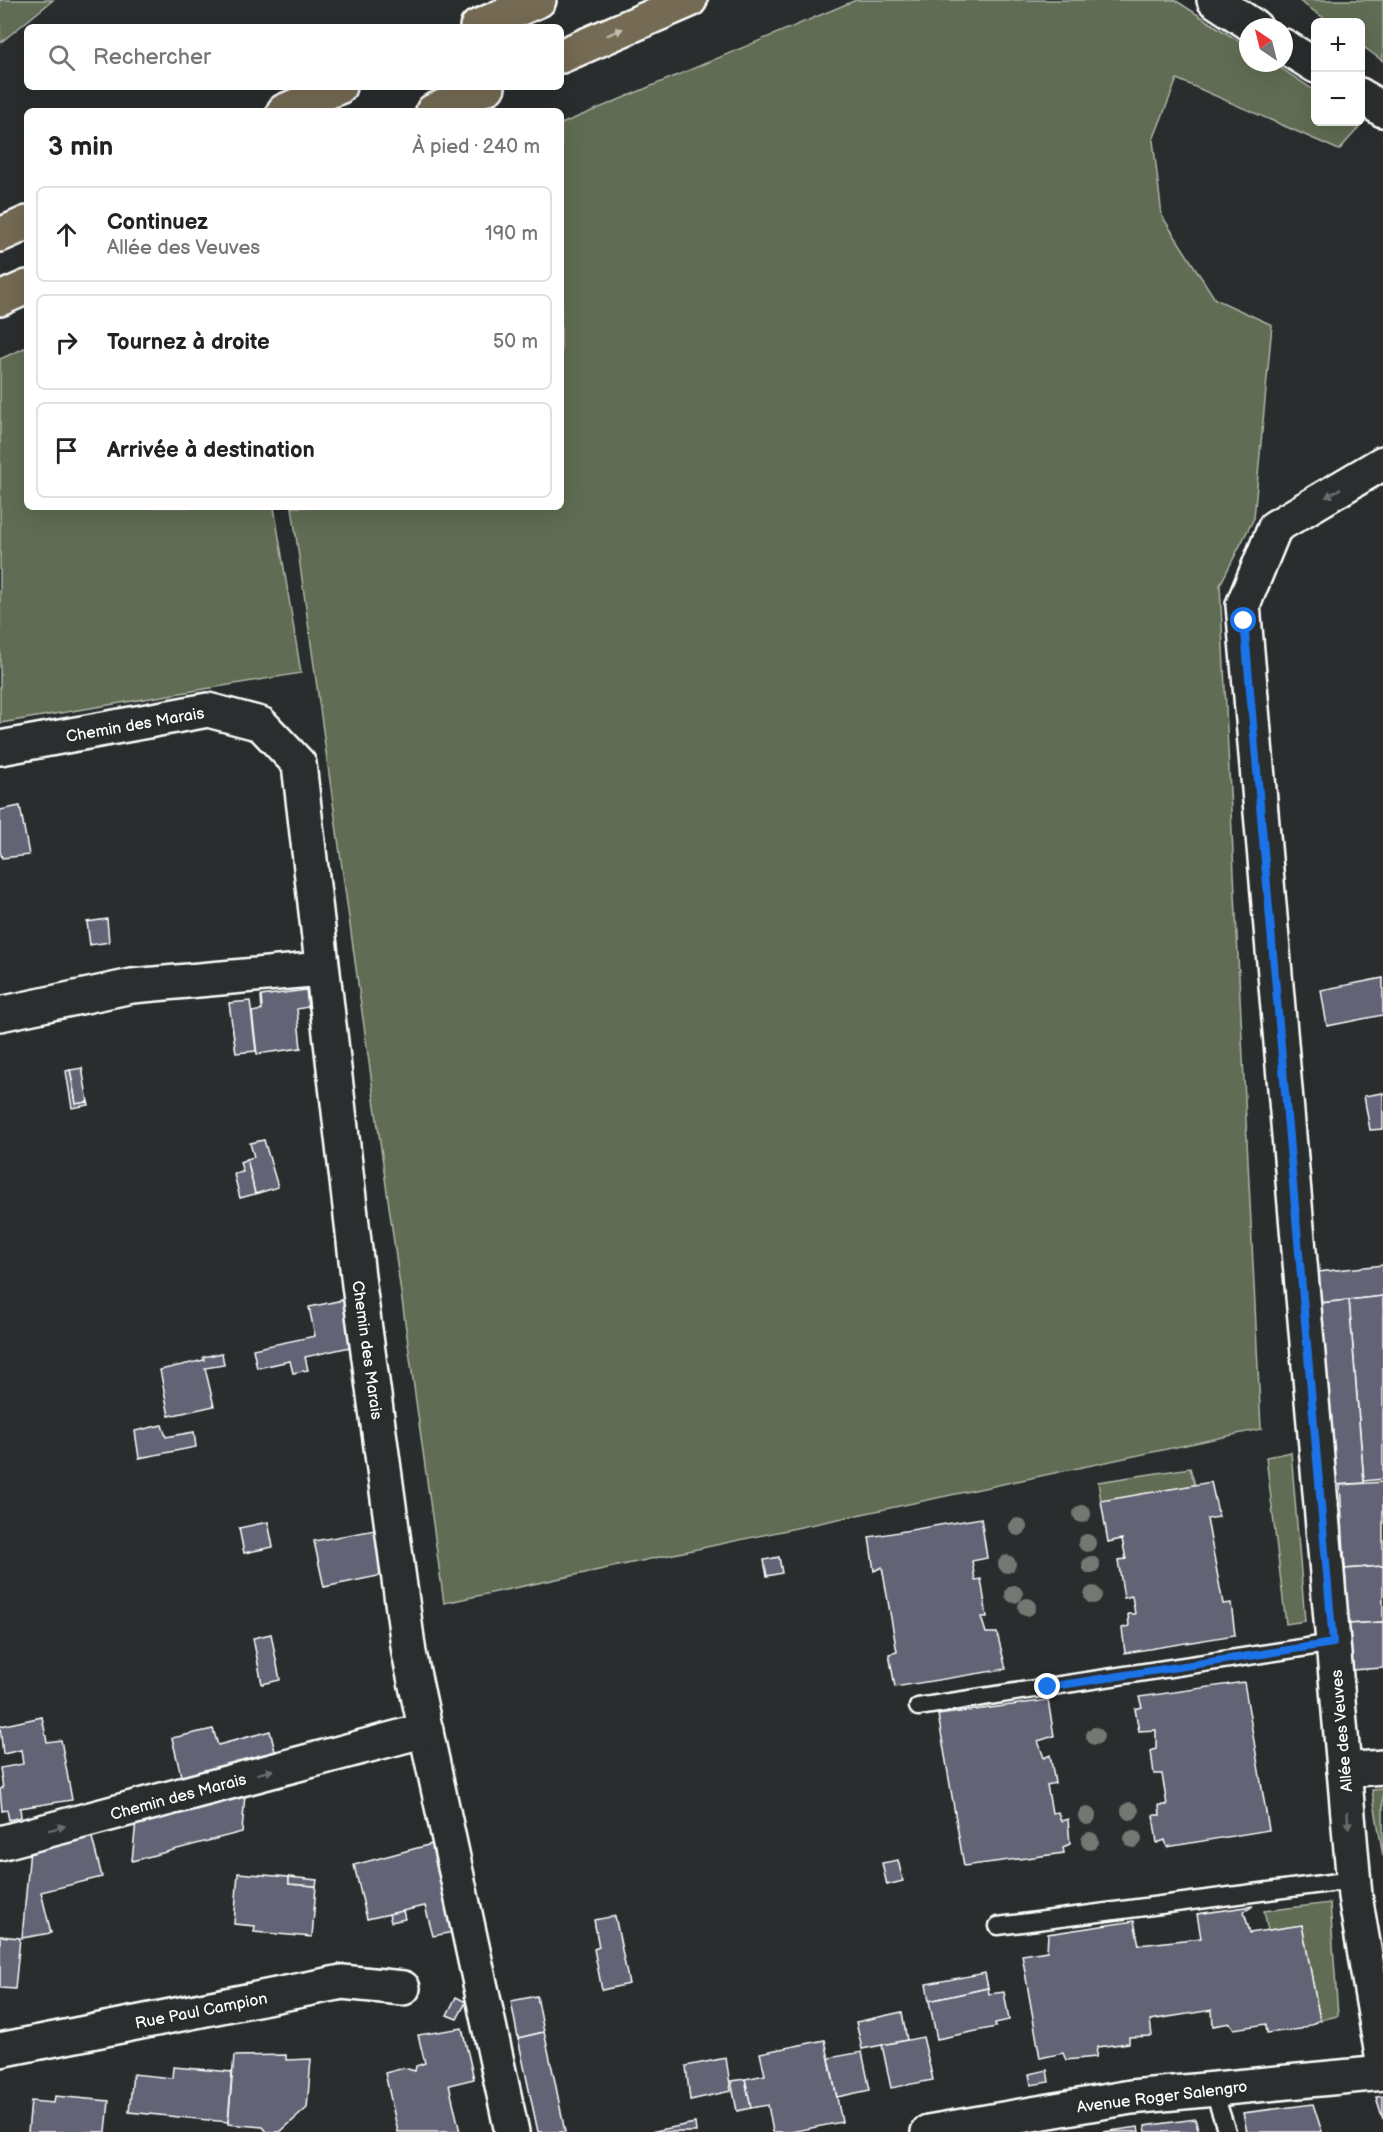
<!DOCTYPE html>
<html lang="fr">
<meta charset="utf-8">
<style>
body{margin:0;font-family:"Balsamiq Sans",sans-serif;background:#f6f6f6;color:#222}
.controls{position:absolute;right:18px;top:18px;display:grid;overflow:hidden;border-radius:9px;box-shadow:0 6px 24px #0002}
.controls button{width:54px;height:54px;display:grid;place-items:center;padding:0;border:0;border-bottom:2px solid #e0e0e0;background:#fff;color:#222;font:30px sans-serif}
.compass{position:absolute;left:1239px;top:18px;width:54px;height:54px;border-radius:50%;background:#fff;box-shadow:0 6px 24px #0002;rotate:325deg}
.stop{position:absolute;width:18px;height:18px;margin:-14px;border:4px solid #1a73e8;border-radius:50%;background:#fff}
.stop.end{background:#1a73e8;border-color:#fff;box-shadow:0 2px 6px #0008}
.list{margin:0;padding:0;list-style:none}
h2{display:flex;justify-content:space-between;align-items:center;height:78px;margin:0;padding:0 24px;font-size:26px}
h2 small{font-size:20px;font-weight:400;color:#767676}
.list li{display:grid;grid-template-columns:39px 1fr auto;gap:18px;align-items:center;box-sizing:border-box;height:96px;margin:0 12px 12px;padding:0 12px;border:2px solid #e0e0e0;border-radius:9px}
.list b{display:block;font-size:22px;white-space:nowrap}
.list p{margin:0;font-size:20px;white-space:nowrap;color:#767676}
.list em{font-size:20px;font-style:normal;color:#767676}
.icon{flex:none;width:33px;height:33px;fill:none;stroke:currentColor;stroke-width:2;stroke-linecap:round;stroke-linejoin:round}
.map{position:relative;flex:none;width:1383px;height:2132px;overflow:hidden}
.search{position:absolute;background:#fff;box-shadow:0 6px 24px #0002;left:24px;top:24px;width:540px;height:66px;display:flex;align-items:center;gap:15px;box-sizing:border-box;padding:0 21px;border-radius:9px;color:#767676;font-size:22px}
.panel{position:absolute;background:#fff;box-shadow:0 6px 24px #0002;left:24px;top:108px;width:540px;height:402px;border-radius:9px}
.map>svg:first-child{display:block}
</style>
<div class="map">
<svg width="1383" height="2132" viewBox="0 0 1383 2132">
<rect width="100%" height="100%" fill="#2a2d2e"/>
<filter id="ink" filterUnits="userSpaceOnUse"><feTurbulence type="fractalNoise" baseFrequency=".0167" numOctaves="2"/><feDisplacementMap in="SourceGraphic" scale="12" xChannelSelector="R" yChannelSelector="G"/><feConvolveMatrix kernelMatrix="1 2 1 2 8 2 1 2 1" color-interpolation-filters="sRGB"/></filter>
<g filter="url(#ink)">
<g fill="#616c53" stroke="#b0b6a9" stroke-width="1.5">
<path d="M 0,0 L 53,0 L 0,43 Z"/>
<path d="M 856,0 L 1175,0 L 1248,47 L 1248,63 L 1273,63 L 1315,91 L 1316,122 L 1360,122 L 1361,120 L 1364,122 L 1339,150 L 1177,79 L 1153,140 L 1162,216 L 1215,299 L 1272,325 L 1254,518 L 1220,585 L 1261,1429 L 444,1603 L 292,507 L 561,507 L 561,124 Z"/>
<path d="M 1298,0 L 1383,0 L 1383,61 L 1361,45 L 1360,22 L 1330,22 Z"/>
<path d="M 27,347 L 27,507 L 274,507 L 301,673 L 0,723 L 0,359 Z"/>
<path d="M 1291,1452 L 1305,1621 L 1286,1624 L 1266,1457 Z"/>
<path d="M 1190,1468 L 1195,1485 L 1101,1501 L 1098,1482 Z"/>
<path d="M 1383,1789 L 1383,1856 L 1372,1790 Z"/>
<path d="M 1330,1903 L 1338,2016 L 1320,2020 L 1302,1925 L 1268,1930 L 1264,1911 Z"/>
</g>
<g fill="#626375" stroke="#fff" stroke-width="1.5">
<path d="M 20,806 L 29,855 L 2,858 L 0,851 L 0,810 Z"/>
<path d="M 107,919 L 109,942 L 90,945 L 87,922 Z"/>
<path d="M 1383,978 L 1383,1015 L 1327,1026 L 1321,990 Z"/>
<path d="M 306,990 L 308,1007 L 297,1009 L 301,1048 L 257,1054 L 252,1012 L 262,1010 L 261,996 Z"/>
<path d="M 250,1001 L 256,1051 L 236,1053 L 229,1003 Z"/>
<path d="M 82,1068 L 88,1102 L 76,1104 L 70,1070 Z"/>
<path d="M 70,1070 L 76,1104 L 88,1102 L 89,1105 L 72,1108 L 66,1071 Z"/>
<path d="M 1383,1093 L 1383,1129 L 1370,1130 L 1364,1096 Z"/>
<path d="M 264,1140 L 278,1187 L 255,1194 L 247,1159 L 254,1157 L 250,1143 Z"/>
<path d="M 247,1159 L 255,1194 L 240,1198 L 234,1174 L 243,1172 L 240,1162 Z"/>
<path d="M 1383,1265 L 1383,1296 L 1320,1303 L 1318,1272 Z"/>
<path d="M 1383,1296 L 1383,1479 L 1364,1481 L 1349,1300 Z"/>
<path d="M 343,1300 L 350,1328 L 359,1345 L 305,1357 L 308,1370 L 293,1373 L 290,1361 L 257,1368 L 253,1349 L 315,1336 L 309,1307 Z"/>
<path d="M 1349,1300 L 1364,1483 L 1333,1485 L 1320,1303 Z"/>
<path d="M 222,1353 L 224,1365 L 205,1368 L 214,1406 L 169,1416 L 160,1370 L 204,1360 L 203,1357 Z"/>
<path d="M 162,1425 L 166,1437 L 194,1432 L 196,1447 L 139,1458 L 135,1431 Z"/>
<path d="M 1211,1482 L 1219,1517 L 1207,1519 L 1223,1604 L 1231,1603 L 1235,1635 L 1125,1653 L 1122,1628 L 1129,1626 L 1128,1614 L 1135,1614 L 1132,1596 L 1124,1598 L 1118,1560 L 1126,1559 L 1122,1539 L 1108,1542 L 1101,1501 Z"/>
<path d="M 1383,1482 L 1383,1566 L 1345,1569 L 1340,1485 Z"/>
<path d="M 981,1518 L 987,1558 L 972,1561 L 975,1580 L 981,1579 L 987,1617 L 981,1617 L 986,1633 L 997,1633 L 1006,1669 L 895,1687 L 889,1654 L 897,1652 L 882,1567 L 874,1571 L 869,1537 Z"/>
<path d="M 268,1522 L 273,1547 L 244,1553 L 239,1528 Z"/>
<path d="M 375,1530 L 383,1575 L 324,1587 L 314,1541 Z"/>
<path d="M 779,1557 L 782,1573 L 767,1576 L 764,1560 Z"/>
<path d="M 1383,1566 L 1383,1622 L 1348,1624 L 1345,1569 Z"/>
<path d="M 1383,1622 L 1383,1668 L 1351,1670 L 1348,1624 Z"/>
<path d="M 271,1634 L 280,1680 L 262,1684 L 253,1638 Z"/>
<path d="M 1244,1682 L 1269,1830 L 1167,1847 L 1165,1840 L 1157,1843 L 1153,1815 L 1160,1815 L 1159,1805 L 1167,1805 L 1162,1774 L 1154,1774 L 1151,1751 L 1156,1749 L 1156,1730 L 1139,1731 L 1135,1709 L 1142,1707 L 1139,1697 Z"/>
<path d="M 1048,1700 L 1054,1736 L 1038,1741 L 1044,1758 L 1050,1755 L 1055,1783 L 1047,1785 L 1052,1813 L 1058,1812 L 1061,1821 L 1068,1819 L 1070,1844 L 1063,1847 L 1064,1853 L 964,1866 L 938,1715 Z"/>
<path d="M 42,1717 L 47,1742 L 61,1740 L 72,1800 L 20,1808 L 21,1817 L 9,1820 L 7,1810 L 2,1811 L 0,1789 L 3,1788 L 0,1768 L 23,1764 L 21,1750 L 3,1754 L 0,1726 Z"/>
<path d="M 213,1729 L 218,1745 L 270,1731 L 276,1755 L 182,1780 L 172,1738 Z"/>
<path d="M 245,1794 L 242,1832 L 132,1861 L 136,1821 Z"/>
<path d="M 91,1834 L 102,1877 L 41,1892 L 51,1933 L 22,1938 L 30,1849 Z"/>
<path d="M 432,1844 L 454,1932 L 433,1936 L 425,1906 L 367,1919 L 354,1865 Z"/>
<path d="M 898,1860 L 903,1881 L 887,1885 L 882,1863 Z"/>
<path d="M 238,1873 L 289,1877 L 289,1884 L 316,1886 L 312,1937 L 254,1932 L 255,1926 L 234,1924 Z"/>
<path d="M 289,1877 L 317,1880 L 316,1886 L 289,1884 Z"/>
<path d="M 1253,1906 L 1244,1912 L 1250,1933 L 1302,1925 L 1320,2020 L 1301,2029 L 1267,2033 L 1266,2024 L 1234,2029 L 1230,2023 L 1213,2026 L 1212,2010 L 1150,2020 L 1152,2036 L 1129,2037 L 1129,2043 L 1097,2047 L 1096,2057 L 1066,2060 L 1063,2053 L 1040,2058 L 1022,1955 L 1047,1951 L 1048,1934 L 1134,1921 L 1139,1945 L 1201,1938 L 1197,1914 Z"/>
<path d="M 403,1911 L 405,1919 L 391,1922 L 389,1914 Z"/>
<path d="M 615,1916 L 629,1984 L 602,1990 L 594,1949 L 599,1947 L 594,1920 Z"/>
<path d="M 0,1936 L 20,1938 L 15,1989 L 0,1988 Z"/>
<path d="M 985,1973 L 988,1988 L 929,2001 L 926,1984 Z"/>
<path d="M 988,1988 L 989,1994 L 1004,1992 L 1009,2020 L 995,2023 L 996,2027 L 937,2039 L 929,2001 Z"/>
<path d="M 537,1996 L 544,2032 L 518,2038 L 511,2001 Z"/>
<path d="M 456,1997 L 466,2002 L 457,2019 L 447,2015 Z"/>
<path d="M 902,2012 L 907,2040 L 862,2049 L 856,2022 Z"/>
<path d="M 462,2028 L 474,2079 L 449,2085 L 460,2132 L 398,2132 L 385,2073 L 404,2068 L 415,2071 L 416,2066 L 425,2063 L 418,2035 Z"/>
<path d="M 544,2032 L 554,2077 L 565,2132 L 538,2132 L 518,2038 Z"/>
<path d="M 923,2037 L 933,2080 L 891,2088 L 882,2045 Z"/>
<path d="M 825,2040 L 842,2122 L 791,2132 L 773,2132 L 768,2105 L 751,2108 L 745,2079 L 765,2075 L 760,2053 Z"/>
<path d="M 862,2052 L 870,2090 L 837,2097 L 829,2058 Z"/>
<path d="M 286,2055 L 286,2060 L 311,2059 L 307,2108 L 280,2132 L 267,2132 L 263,2127 L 228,2124 L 234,2056 Z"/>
<path d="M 726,2058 L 731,2091 L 690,2100 L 686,2066 Z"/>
<path d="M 173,2067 L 232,2072 L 228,2122 L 129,2112 L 133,2074 L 172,2078 Z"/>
<path d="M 1047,2070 L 1049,2082 L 1031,2085 L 1029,2074 Z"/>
<path d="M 745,2079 L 751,2108 L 737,2111 L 731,2081 Z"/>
<path d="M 55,2096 L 109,2101 L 106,2132 L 28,2132 L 31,2101 L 54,2103 Z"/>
<path d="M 1383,2096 L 1383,2119 L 1376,2097 Z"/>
<path d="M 1313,2104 L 1322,2132 L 1247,2132 L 1243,2113 Z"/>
<path d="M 1195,2119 L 1199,2132 L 1146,2132 L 1145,2126 Z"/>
<path d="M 695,2123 L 696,2132 L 651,2132 L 660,2130 Z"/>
<path d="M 1138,2127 L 1139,2132 L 1103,2132 Z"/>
</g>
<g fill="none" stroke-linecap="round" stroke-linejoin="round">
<g stroke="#fff" stroke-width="21">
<g id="lane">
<path d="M 918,1707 L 1333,1643"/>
<path d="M 998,1926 L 1353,1880"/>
<path d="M 1213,2089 L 1227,2132"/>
</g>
</g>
<g stroke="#fff" stroke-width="38">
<g id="street">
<path d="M 1214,0 L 1255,27"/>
<path d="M 1284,46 L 1316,66"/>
<path d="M 1360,95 L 1383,110"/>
<path d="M 0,748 L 208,710 L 261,724 L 299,764 L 359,1285 L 409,1653 L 512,2132"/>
<path d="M 0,1014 L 132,986 L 322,969"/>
<path d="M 1344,1770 L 1383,1767"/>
<path d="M 0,1843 L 426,1730"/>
<path d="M 0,2050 L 342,1982 L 403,1988"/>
</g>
</g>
<g stroke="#fff" stroke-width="38">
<g id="secondary">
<path d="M 1383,463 L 1275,527 L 1243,605 L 1355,1896 L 1383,2061"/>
<path d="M 928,2132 L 1131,2097 L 1383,2073"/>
</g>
</g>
<g stroke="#fff" stroke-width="38">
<g id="highway">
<path d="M 477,27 L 539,0"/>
<path d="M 561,56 L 690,0"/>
<path d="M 284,111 L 339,87"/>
<path d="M 433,111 L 488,87"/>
<path d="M 0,235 L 27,223"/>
<path d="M 0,299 L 27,287"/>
</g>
</g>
<use href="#lane" stroke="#2a2d2e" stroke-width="16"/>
<use href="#street" stroke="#2a2d2e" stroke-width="33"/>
<use href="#secondary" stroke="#2a2d2e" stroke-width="33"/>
<use href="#highway" stroke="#746b52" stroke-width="33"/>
</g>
<g fill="#747872">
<circle cx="1082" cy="1514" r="9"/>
<circle cx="1018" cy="1527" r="9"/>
<circle cx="1087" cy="1543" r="9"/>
<circle cx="1007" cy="1564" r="9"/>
<circle cx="1091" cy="1565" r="9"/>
<circle cx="1014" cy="1594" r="9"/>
<circle cx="1093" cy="1595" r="9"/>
<circle cx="1027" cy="1607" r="9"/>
<circle cx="1095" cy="1736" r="9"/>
<circle cx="1130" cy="1811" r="9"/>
<circle cx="1087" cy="1816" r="9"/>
<circle cx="1133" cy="1839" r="9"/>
<circle cx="1090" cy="1841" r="9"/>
</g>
<defs><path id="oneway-solid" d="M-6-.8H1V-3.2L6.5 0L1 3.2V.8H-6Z" transform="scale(1.5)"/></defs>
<use fill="#c0bcb1" href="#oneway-solid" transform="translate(615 32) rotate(-23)"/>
<g fill="#6a6c6d">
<use href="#oneway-solid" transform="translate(1333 493) rotate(150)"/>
<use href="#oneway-solid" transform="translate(265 1772) rotate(-15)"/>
<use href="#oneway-solid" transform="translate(1348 1820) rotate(85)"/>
<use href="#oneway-solid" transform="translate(57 1828) rotate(-15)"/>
</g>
</g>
<g fill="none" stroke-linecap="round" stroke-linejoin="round" filter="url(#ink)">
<path stroke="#1a73e8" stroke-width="8" d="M 1048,1687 L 1333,1643 L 1244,621"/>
</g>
<g text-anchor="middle" stroke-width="4.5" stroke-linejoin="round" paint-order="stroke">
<g font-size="16" fill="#fff" stroke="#2a2d2e">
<text transform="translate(135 724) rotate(-10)" y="6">Chemin des Marais</text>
<text transform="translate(368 1350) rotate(82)" y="6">Chemin des Marais</text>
<text transform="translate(1341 1731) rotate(-95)" y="6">Allée des Veuves</text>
<text transform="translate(178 1796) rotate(-15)" y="6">Chemin des Marais</text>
<text transform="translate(201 2010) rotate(-11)" y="6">Rue Paul Campion</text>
<text transform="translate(1162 2096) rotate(-7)" y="6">Avenue Roger Salengro</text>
</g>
</g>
</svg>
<div class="controls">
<button>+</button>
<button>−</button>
</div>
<svg class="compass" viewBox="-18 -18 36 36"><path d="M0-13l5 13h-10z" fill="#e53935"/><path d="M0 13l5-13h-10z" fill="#767676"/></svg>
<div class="stop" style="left:1244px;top:621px"></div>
<div class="stop end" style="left:1048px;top:1687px"></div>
<div class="search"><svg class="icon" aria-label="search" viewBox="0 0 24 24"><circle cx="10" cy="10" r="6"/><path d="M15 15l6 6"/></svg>Rechercher</div>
<section class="panel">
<h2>3 min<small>À pied · 240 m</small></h2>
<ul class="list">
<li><svg class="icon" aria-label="ahead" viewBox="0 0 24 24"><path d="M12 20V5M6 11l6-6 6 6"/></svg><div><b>Continuez</b><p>Allée des Veuves</p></div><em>190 m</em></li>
<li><svg class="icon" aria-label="right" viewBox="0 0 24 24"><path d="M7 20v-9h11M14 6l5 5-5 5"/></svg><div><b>Tournez à droite</b></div><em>50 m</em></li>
<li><svg class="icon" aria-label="arrive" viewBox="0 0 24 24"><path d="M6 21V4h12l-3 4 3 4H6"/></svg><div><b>Arrivée à destination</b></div></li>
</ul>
</section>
</div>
